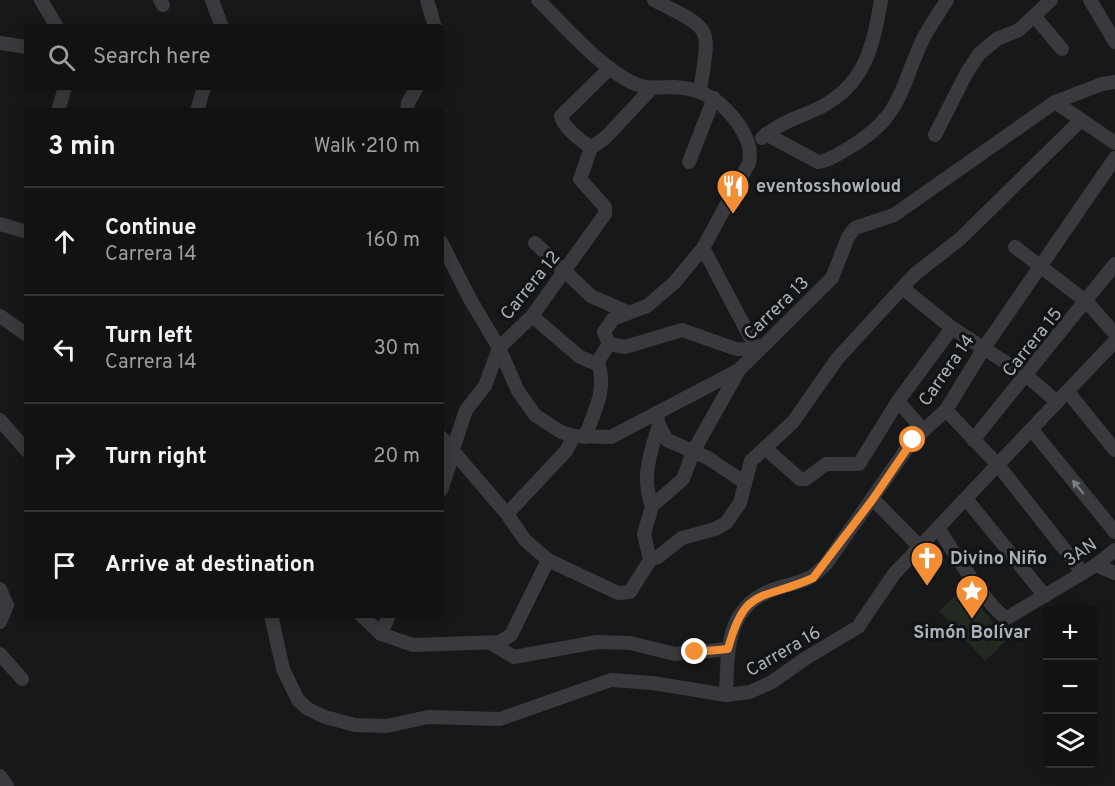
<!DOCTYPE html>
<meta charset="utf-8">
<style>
body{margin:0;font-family:Overpass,sans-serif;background:#1e2021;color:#f1f3f6}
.controls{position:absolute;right:18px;bottom:18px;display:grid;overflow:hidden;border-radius:6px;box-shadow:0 3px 15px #0003}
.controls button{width:54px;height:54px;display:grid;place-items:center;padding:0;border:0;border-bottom:2px solid #303233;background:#111213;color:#f1f3f6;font:30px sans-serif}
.stop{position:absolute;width:18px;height:18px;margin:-14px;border:4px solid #f38e35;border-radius:50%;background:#fff}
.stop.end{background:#f38e35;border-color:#fff;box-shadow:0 2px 6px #0008}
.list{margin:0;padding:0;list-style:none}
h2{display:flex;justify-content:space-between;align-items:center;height:78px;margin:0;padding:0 24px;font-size:26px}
h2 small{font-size:20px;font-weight:400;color:#9c9ea0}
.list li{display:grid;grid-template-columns:39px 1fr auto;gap:18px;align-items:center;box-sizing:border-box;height:108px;padding:0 24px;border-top:2px solid #303233}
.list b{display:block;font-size:22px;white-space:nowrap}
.list p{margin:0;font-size:20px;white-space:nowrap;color:#9c9ea0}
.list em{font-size:20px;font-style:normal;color:#9c9ea0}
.icon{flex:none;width:33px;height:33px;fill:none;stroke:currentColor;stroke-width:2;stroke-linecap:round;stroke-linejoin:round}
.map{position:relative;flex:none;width:1115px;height:786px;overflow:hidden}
.search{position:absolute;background:#111213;box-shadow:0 3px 15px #0003;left:24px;top:24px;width:420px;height:66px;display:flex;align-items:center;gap:15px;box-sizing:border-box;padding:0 21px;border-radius:6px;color:#9c9ea0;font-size:22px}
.panel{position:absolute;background:#111213;box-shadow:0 3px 15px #0003;left:24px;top:108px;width:420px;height:510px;border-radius:6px}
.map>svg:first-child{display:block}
</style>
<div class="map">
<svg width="1115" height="786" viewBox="0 0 1115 786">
<rect width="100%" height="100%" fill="#171819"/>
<path fill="#212921" d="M 964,588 L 1008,639 L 985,661 L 939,611 Z"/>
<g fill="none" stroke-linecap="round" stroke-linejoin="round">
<g stroke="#383a3e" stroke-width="14">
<path d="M 41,0 L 57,27"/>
<path d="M 160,0 L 163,5"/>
<path d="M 212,0 L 222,27"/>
<path d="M 427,0 L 435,27"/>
<path d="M 538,0 C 565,26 598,65 631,82 C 646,90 659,87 675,87 C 705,89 723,102 739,125 C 747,138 752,148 749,163 L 703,248 L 674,283 L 647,306 L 613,319 L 604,332 L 609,344"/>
<path d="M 654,0 C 714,31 710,24 700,91"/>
<path d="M 1090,0 L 1115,42"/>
<path d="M 1035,17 L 1062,49"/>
<path d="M 0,43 L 27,47"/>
<path d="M 610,68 L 561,116 C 564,129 581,140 591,148 L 606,137 L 652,88"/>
<path d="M 1055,102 L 1115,143"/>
<path d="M 58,111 L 65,87"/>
<path d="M 197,111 L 204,87"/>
<path d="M 407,111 L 408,103 L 417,87"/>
<path d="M 766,134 L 818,162 C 829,161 838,154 847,149 C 902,118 899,90 923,39 C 930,25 939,13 947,0"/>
<path d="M 935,135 L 966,74 L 979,54 L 997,39 L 1019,30 L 1051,0"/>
<path d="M 762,138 C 780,122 798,118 819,108 C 865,85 873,47 881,0"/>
<path d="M 689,162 L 714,98"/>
<path d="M 0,224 L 27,232"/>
<path d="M 441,242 L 470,299 L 499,348 L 518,391 L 535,415 L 561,432 L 574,436 L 611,437 L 739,370"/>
<path d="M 535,243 L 591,296 L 627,312"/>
<path d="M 1015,247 L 1087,302 L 1115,334"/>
<path d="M 703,248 L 757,350"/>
<path d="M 904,289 L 952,328 L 1027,376 L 1057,402"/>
<path d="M 0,316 L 27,335"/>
<path d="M 532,316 L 580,357 L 599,365"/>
<path d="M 609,344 L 625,347 L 682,330 L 736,349 L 757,350"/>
<path d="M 1068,392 L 1115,450"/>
<path d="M 898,401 L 923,430"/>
<path d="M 946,410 L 998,465 L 1083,573"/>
<path d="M 656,413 L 659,425 L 667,440 L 708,458 L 744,482"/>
<path d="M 0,420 L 27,451"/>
<path d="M 1032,430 L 1115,532"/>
<path d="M 441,437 L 507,514 L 525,540 L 548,560 L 618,593 L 630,592 L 650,560 L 644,534 L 652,506 L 683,479 L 694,450 L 739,370 L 832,278 L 848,237 L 855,228 L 894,215 L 1055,102 L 1102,84 L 1115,82"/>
<path d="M 585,437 C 595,409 607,391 598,361 L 609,344"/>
<path d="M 973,440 L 1115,264"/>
<path d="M 765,448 L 800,479 L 806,479 L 826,464 L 859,464 L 898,401 L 952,328"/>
<path d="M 453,449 L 466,410 L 485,386 L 499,348 L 532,316 L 605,214 L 605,207 L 580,179 L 591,148"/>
<path d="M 441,490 L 451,460 L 447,445"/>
<path d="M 873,499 L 919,546"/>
<path d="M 967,500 L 1045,596"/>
<path d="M 652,506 C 641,477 650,454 659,425"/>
<path d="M 507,514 L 566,451 L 574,436"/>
<path d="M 939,529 C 950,547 991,612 1007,618 L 1096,565 L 1115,550"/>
<path d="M 650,560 L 658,557 L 682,538 L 715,529 L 726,523 L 740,503 L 751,461 L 793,422 L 837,359 L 915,274 L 960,239 L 1081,120"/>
<path d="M 1096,565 L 1115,573"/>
<path d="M 0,589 L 7,605 L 0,622"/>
<path d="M 271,615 L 283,669 L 298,700 L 308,709 L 325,717 L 355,725 L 387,726 L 428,717 L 500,719 L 611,680 L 653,683 L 726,695 L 750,692 L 772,682 L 806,658 L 858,627 L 894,574 L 1115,341"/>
<path d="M 361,615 L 381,634 L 413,645 L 500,642 L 511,635 L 548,560"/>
<path d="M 381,634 L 389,615"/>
<path d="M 492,644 L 514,657 L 597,642 L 630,643 L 675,654 L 728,649"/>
<path d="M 0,654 L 22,679"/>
<path d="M 726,695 C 728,649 725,604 778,588 C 801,581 809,582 826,564 L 913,440 L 946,410 L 984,348 L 1115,158"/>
<path d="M 0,776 L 7,786"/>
</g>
</g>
<defs><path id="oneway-solid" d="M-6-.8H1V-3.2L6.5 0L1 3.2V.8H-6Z" transform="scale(1.5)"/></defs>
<use fill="#767b82" href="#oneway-solid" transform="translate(1078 487) rotate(-129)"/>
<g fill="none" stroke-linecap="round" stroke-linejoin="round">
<path stroke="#f38e35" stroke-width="8" d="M 695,652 L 728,649 C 745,585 762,601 813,578 L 873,499 L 913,440"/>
</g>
<defs>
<g id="restaurant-pin" transform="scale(1.725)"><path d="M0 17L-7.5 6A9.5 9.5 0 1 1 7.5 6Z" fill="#f38e35" stroke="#121314"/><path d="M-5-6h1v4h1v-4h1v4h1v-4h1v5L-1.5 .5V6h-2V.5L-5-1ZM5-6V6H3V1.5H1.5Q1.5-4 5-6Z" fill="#fff"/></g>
<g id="church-pin" transform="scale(1.725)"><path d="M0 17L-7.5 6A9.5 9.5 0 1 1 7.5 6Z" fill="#f38e35" stroke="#121314"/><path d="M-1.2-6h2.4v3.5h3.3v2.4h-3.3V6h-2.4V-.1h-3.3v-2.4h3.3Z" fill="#fff"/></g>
<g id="sight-pin" transform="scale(1.725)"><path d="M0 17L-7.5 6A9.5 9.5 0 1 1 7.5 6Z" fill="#f38e35" stroke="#121314"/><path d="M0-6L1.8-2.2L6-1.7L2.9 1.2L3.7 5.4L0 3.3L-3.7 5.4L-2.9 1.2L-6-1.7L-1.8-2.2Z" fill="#fff"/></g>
</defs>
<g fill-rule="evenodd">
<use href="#restaurant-pin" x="733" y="186"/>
<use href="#church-pin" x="927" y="558"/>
<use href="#sight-pin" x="972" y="591"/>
</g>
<g text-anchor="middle" stroke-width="6" stroke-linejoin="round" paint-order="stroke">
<g font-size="18" font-weight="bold" fill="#a9b1b9" stroke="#121314" text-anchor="start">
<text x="756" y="192">eventosshowloud</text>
<text x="950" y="564">Divino Niño</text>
<text x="972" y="638" text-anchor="middle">Simón Bolívar</text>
</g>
<g font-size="18" fill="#a9b1b9" stroke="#121314">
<text transform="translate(530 285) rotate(-51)" y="6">Carrera 12</text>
<text transform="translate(776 308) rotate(-44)" y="6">Carrera 13</text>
<text transform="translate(1032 342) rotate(-51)" y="6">Carrera 15</text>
<text transform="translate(946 370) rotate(-55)" y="6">Carrera 14</text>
<text transform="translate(1080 552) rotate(-34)" y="6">3AN</text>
<text transform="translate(783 651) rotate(-30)" y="6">Carrera 16</text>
</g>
</g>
</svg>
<div class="controls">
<button>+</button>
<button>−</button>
<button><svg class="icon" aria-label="layers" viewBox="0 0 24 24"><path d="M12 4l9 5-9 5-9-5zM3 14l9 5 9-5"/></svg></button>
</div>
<div class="stop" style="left:913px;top:440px"></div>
<div class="stop end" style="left:695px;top:652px"></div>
<div class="search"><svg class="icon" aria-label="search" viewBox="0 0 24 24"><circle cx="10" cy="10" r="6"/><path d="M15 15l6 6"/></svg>Search here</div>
<section class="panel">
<h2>3 min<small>Walk · 210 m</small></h2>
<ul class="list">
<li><svg class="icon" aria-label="ahead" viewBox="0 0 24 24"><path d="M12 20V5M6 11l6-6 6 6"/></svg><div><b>Continue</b><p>Carrera 14</p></div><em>160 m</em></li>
<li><svg class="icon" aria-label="left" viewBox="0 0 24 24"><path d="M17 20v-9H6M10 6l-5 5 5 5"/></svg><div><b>Turn left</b><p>Carrera 14</p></div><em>30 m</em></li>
<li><svg class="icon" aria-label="right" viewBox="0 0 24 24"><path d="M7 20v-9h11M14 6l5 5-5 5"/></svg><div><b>Turn right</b></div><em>20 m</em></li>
<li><svg class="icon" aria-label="arrive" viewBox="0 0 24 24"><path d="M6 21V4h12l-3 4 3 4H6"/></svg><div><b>Arrive at destination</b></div></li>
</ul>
</section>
</div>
